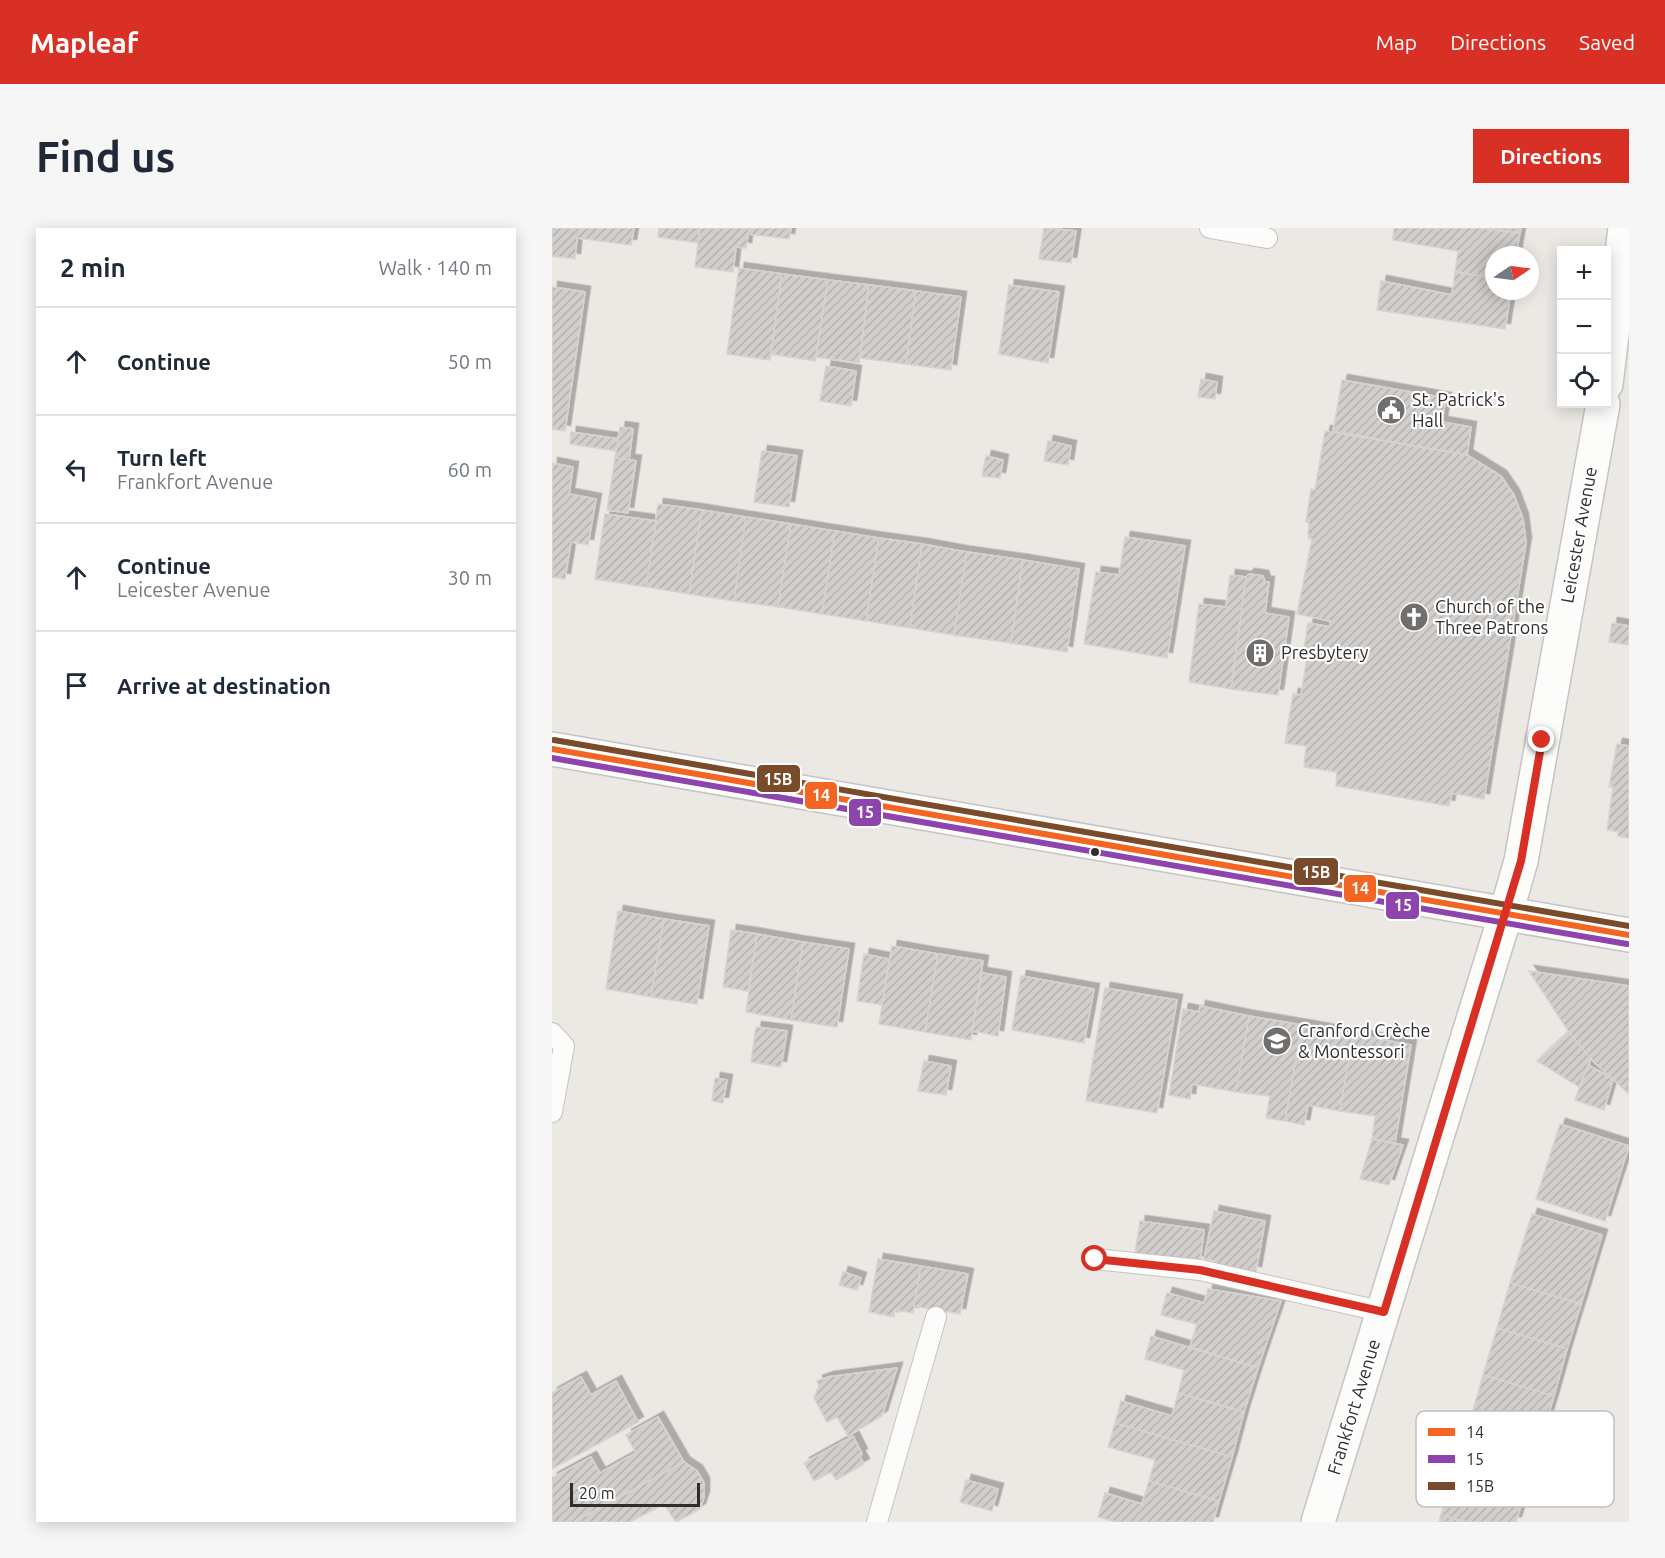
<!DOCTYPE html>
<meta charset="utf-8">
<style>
body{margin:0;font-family:Ubuntu,sans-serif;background:#f6f6f7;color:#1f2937}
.controls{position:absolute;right:18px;top:18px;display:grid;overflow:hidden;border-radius:0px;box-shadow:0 3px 15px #0003}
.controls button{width:54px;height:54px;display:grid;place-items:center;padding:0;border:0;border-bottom:2px solid #e0e1e3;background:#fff;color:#1f2937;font:30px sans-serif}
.compass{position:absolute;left:933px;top:18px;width:54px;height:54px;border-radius:50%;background:#fff;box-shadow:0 3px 15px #0003;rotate:77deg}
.scale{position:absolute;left:18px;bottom:15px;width:130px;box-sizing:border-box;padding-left:6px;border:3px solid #2e2e2e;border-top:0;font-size:16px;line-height:21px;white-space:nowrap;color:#2e2e2e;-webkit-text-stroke:4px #fff;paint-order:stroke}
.stop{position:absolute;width:18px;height:18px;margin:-14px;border:4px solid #d93025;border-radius:50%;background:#fff}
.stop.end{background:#d93025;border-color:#fff;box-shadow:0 2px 6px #0008}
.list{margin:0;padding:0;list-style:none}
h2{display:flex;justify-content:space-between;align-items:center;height:78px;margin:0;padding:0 24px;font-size:26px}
h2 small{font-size:20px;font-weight:400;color:#747a83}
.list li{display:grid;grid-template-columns:39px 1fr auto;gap:18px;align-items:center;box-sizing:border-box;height:108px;padding:0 24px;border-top:2px solid #e0e1e3}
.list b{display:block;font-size:22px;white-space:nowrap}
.list p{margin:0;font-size:20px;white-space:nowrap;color:#747a83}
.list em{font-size:20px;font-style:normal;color:#747a83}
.icon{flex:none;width:33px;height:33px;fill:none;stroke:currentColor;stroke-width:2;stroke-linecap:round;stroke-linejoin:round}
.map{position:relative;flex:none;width:1077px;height:1294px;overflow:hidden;border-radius:0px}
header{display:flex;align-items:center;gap:36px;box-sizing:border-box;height:84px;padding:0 30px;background:#d93025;color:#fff}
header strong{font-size:28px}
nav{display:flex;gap:33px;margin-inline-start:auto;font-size:21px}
.intro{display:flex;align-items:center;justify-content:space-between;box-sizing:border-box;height:144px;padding:0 36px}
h1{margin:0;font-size:42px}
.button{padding:15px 27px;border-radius:0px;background:#d93025;color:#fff;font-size:21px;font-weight:700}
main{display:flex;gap:36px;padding:0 36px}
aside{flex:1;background:#fff;border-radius:0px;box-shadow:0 3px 15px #0003}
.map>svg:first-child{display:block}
</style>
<header>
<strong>Mapleaf</strong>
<nav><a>Map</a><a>Directions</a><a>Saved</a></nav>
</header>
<div class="intro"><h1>Find us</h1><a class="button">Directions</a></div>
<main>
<aside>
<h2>2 min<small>Walk · 140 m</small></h2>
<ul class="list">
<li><svg class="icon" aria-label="ahead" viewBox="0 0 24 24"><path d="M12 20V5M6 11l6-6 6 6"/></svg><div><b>Continue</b></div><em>50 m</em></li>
<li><svg class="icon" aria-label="left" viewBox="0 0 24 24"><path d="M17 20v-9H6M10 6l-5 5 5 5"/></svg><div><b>Turn left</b><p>Frankfort Avenue</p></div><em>60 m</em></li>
<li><svg class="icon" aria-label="ahead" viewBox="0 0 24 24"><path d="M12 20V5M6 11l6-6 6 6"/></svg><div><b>Continue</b><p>Leicester Avenue</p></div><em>30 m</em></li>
<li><svg class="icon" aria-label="arrive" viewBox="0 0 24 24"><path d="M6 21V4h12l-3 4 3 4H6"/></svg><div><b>Arrive at destination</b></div></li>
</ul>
</aside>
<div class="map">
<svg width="1077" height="1294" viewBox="0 0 1077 1294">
<defs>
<pattern id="building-hatch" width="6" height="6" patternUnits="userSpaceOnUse" patternTransform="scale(1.5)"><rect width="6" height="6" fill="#d1cecb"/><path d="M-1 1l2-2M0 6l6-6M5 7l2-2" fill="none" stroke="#b4b1af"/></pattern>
<filter id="shadow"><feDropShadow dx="5.5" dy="-5.5" stdDeviation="0" flood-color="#0004"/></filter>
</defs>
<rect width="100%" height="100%" fill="#ece8e4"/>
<g fill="url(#building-hatch)" stroke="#d7d4d0" stroke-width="1.5" filter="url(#shadow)">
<path d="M 0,0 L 82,0 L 79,17 L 25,10 L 23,31 L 0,28 Z"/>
<path d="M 107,0 L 148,0 L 146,15 L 106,9 Z"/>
<path d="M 148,0 L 197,0 L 194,20 L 184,19 L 181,44 L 143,39 Z"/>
<path d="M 197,0 L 239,0 L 237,11 L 196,6 Z"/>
<path d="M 492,0 L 524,3 L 519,35 L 487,31 Z"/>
<path d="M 842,0 L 929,0 L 968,5 L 964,27 L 942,27 L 942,50 L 903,44 L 906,23 L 841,12 Z"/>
<path d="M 929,0 L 969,0 L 968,5 Z"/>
<path d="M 187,40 L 230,46 L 218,132 L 175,126 Z"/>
<path d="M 903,44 L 942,50 L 942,63 L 959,63 L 953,101 L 825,82 L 829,53 L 900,67 Z"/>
<path d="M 230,46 L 276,52 L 263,133 L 219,126 Z"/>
<path d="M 276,52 L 317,57 L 307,135 L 264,129 Z"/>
<path d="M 317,57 L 364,63 L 354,136 L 308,130 Z"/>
<path d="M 457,57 L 507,64 L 496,135 L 447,126 Z"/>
<path d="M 0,59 L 33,64 L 13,203 L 0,201 Z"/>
<path d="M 364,63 L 409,69 L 399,142 L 354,136 Z"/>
<path d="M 274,138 L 304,143 L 299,178 L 268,173 Z"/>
<path d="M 649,151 L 665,154 L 663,171 L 646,169 Z"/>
<path d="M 790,152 L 894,170 L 890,194 L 919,199 L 915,227 L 781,203 Z"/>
<path d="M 68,199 L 81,201 L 77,232 L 63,230 Z"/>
<path d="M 773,203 L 915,227 L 949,248 L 962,267 L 971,291 L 974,315 L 932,571 L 900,565 L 897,578 L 784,558 L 785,544 L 752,539 L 754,518 L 733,515 L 741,466 L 749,467 L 755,428 L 751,427 L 756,395 L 778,399 L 778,393 L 745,386 L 760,311 L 756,310 L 757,295 L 754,294 L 759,261 L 763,262 Z"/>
<path d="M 19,204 L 66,211 L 64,223 L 18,216 Z"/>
<path d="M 496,213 L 519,218 L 516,237 L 492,233 Z"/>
<path d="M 210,223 L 245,228 L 237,279 L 202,274 Z"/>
<path d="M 434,228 L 451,232 L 448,250 L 430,248 Z"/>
<path d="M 63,230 L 84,233 L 76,285 L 55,282 Z"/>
<path d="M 0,235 L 21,239 L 17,266 L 44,271 L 36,317 L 19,314 L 13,351 L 0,349 Z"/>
<path d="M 106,276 L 150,282 L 137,366 L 94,359 Z"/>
<path d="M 150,282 L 194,289 L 182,373 L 137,366 Z"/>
<path d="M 53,286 L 104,293 L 94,359 L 43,351 Z"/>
<path d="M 194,289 L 239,296 L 226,379 L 182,373 Z"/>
<path d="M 239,296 L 283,303 L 270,386 L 226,379 Z"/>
<path d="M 283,303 L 327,310 L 314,393 L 270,386 Z"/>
<path d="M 573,309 L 633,318 L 615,430 L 532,416 L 544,344 L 567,347 Z"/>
<path d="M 327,310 L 370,316 L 358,400 L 314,393 Z"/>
<path d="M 370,316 L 415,324 L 402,407 L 358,400 Z"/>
<path d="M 415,324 L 471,332 L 459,415 L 402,407 Z"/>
<path d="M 471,332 L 527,341 L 515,424 L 459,415 Z"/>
<path d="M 697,346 L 711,348 L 713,354 L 717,354 L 713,385 L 737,389 L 726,467 L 679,461 L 694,349 Z"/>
<path d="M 678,347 L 694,349 L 679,461 L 637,454 L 647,376 L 674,379 Z"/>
<path d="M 1060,395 L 1077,398 L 1077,417 L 1057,414 Z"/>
<path d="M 1065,516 L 1077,518 L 1077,610 L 1066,608 L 1066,604 L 1055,602 L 1061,559 L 1057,559 Z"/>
<path d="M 66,683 L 112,691 L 99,769 L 54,761 Z"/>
<path d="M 112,691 L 157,698 L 145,776 L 99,769 Z"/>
<path d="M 179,702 L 205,706 L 196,763 L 171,759 Z"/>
<path d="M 205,706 L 251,714 L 239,792 L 194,784 Z"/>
<path d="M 251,714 L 297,721 L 285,799 L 239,792 Z"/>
<path d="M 340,718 L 386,726 L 373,804 L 327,796 Z"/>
<path d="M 312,726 L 337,731 L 330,777 L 305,773 Z"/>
<path d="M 386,726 L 431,733 L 419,812 L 373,804 Z"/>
<path d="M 977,743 L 1077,758 L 1077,866 L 1039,831 L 1022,812 Z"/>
<path d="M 430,745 L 454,749 L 446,808 L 420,803 Z"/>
<path d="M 469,748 L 542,761 L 532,815 L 460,802 Z"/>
<path d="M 553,760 L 625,772 L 605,885 L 534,873 Z"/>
<path d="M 648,778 L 697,788 L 684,864 L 640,856 L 638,871 L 617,867 L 631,781 L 647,784 Z"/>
<path d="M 697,788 L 750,797 L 733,893 L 714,890 L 718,868 L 684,864 Z"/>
<path d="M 750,797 L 801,806 L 788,883 L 756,877 L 752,897 L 733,893 Z"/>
<path d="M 204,799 L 235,803 L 229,839 L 199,834 Z"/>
<path d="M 1017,804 L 1039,831 L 1027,859 L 985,833 Z"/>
<path d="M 801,806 L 859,817 L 843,915 L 820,911 L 823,888 L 788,883 Z"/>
<path d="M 372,833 L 399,838 L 394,867 L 366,863 Z"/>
<path d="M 1036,837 L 1061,851 L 1052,882 L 1023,872 Z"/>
<path d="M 163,850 L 175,852 L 171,875 L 160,873 Z"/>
<path d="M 1008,896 L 1077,918 L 1053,993 L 984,971 Z"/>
<path d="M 820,911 L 851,917 L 837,957 L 808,951 Z"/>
<path d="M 662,983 L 713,993 L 704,1044 L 663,1036 L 663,1033 L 652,1031 Z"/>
<path d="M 980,986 L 1050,1007 L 1029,1076 L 958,1055 Z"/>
<path d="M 588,993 L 652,1002 L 648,1034 L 583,1025 Z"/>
<path d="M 326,1031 L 369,1038 L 361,1085 L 343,1082 L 342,1089 L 317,1084 Z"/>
<path d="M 369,1038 L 416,1046 L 408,1086 L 362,1078 Z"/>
<path d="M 291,1044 L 309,1050 L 305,1062 L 287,1057 Z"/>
<path d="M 958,1055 L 1029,1076 L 1015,1121 L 945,1100 Z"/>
<path d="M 656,1061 L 729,1073 L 706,1140 L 638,1119 L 645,1096 L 609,1087 L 615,1065 L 652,1075 Z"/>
<path d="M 945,1100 L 1015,1121 L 1002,1168 L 931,1147 Z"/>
<path d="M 599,1108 L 706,1140 L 692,1184 L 626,1165 L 632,1142 L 593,1131 Z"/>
<path d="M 345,1140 L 330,1188 L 296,1208 L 285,1189 L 275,1194 L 262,1170 L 267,1158 L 265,1153 L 276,1149 Z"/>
<path d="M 931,1147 L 1002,1168 L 988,1214 L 918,1193 Z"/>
<path d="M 29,1149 L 39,1167 L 64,1153 L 86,1194 L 0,1241 L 0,1165 Z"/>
<path d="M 626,1165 L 692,1184 L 680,1229 L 563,1195 L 569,1173 L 620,1188 Z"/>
<path d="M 106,1189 L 132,1234 L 22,1294 L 0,1294 L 0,1250 L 39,1229 L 48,1245 L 84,1225 L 74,1207 Z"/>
<path d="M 563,1195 L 680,1229 L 667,1273 L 597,1253 L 603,1232 L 556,1219 Z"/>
<path d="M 301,1208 L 310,1226 L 307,1227 L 312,1236 L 284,1252 L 279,1244 L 262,1253 L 252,1235 Z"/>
<path d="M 132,1234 L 145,1243 L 152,1255 L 152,1269 L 148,1281 L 124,1294 L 112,1276 L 78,1294 L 22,1294 Z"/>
<path d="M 903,1240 L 974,1261 L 964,1294 L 914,1294 L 889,1287 Z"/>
<path d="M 414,1252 L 446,1261 L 440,1283 L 408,1274 Z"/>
<path d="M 597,1253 L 667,1273 L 661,1294 L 564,1294 L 546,1289 L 553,1265 L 590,1276 Z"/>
<path d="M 889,1287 L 914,1294 L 887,1294 Z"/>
</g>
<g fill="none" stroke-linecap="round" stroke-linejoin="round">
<g stroke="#c5c4c5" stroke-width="22">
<g id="lane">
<path d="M 658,0 L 715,10"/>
<path d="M 0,805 L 12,818 L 0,884"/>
<path d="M 543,1031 L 648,1042 L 832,1084"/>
<path d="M 325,1294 L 384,1089"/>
</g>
</g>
<g stroke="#c5c4c5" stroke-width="36">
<path id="street" d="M 766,1294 L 954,685"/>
</g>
<g stroke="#c5c4c5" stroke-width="36">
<g id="secondary">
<path d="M 1054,156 L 1073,0"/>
<path d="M 0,521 L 1077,707"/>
<path d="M 954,685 L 969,633 L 1051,176"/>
</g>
</g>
<use href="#lane" stroke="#fcfcfb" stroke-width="20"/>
<use href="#street" stroke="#fcfcfb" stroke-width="33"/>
<use href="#secondary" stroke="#fcfcfb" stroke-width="33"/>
<g stroke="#fff" stroke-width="10">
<path id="bus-1" d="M 0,521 L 1077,707"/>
</g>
<g stroke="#fff" stroke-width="10">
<path id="bus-2" d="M 0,530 L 1075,716"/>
</g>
<g stroke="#fff" stroke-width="10">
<path id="bus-3" d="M 2,512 L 1077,698"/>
</g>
<use href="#bus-1" stroke="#f26522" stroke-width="6"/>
<use href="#bus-2" stroke="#8e44ad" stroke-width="6"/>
<use href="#bus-3" stroke="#7a4b2a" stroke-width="6"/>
</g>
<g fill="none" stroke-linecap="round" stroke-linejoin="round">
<path stroke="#d93025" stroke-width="8" d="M 543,1031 L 648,1042 L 832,1084 L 969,633 L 990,512"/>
</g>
<defs>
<g id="civic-disc" transform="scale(1.5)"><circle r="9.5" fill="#706f6e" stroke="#fff"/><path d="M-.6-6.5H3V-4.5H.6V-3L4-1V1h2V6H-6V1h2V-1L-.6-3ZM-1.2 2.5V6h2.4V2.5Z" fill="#fff"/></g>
<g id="church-disc" transform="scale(1.5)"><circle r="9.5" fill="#706f6e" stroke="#fff"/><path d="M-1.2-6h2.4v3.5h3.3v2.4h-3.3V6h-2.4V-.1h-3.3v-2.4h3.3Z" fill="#fff"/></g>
<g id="building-disc" transform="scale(1.5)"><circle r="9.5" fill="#706f6e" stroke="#fff"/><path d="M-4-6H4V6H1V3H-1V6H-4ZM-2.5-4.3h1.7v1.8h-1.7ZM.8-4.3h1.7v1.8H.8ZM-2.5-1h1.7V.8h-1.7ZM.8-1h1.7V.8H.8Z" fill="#fff"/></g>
<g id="school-disc" transform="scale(1.5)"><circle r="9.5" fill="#706f6e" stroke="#fff"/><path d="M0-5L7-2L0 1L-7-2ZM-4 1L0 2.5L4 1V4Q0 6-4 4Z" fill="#fff"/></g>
</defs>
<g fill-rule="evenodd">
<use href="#civic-disc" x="839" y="182"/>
<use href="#church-disc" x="862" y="389"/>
<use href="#building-disc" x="708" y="425"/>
<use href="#school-disc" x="725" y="813"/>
</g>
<circle fill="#2e2e2e" stroke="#fff" stroke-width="2" cx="543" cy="624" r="5"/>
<g text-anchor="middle" stroke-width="4.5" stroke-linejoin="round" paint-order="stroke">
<g font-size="18" fill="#2e2e2e" stroke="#fff" text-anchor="start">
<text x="860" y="178">St. Patrick's<tspan x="860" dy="21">Hall</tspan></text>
<text x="883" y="385">Church of the<tspan x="883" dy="21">Three Patrons</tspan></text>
<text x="729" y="431">Presbytery</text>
<text x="746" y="809">Cranford Crèche<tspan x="746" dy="21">&amp; Montessori</tspan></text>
</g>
<g font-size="18" fill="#2e2e2e" stroke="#fff">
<text transform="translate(1027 307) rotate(-80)" y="6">Leicester Avenue</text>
<text transform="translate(802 1179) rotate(-73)" y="6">Frankfort Avenue</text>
</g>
</g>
<rect x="864" y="1183" width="198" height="96" rx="9" fill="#fff" stroke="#c0c0c0" stroke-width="1.5"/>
<rect x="876" y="1200" width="27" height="8" fill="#f26522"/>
<rect x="876" y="1227" width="27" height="8" fill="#8e44ad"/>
<rect x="876" y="1254" width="27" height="8" fill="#7a4b2a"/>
<g font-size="16" fill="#2e2e2e">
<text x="914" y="1210">14</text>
<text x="914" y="1237">15</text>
<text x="914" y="1264">15B</text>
</g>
<g stroke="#fff" stroke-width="2">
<rect x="204" y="536" width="45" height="29" rx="6" fill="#7a4b2a"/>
<rect x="252" y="553" width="34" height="29" rx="6" fill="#f26522"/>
<rect x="296" y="570" width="34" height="29" rx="6" fill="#8e44ad"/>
<rect x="741" y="629" width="46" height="29" rx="6" fill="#7a4b2a"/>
<rect x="791" y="646" width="34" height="29" rx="6" fill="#f26522"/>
<rect x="833" y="663" width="35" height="29" rx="6" fill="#8e44ad"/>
</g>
<g font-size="16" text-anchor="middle" font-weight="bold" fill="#fff">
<text x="226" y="557">15B</text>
<text x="269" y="573">14</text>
<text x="313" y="590">15</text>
<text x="764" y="650">15B</text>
<text x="808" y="666">14</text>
<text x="851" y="683">15</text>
</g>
</svg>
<div class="controls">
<button>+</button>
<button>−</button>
<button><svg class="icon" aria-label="locate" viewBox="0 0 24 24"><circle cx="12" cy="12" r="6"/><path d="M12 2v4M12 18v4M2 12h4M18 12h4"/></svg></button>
</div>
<svg class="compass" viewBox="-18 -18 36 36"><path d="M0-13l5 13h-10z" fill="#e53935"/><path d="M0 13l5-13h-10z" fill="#747a83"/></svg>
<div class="scale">20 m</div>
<div class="stop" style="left:543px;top:1031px"></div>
<div class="stop end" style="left:990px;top:512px"></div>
</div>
</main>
